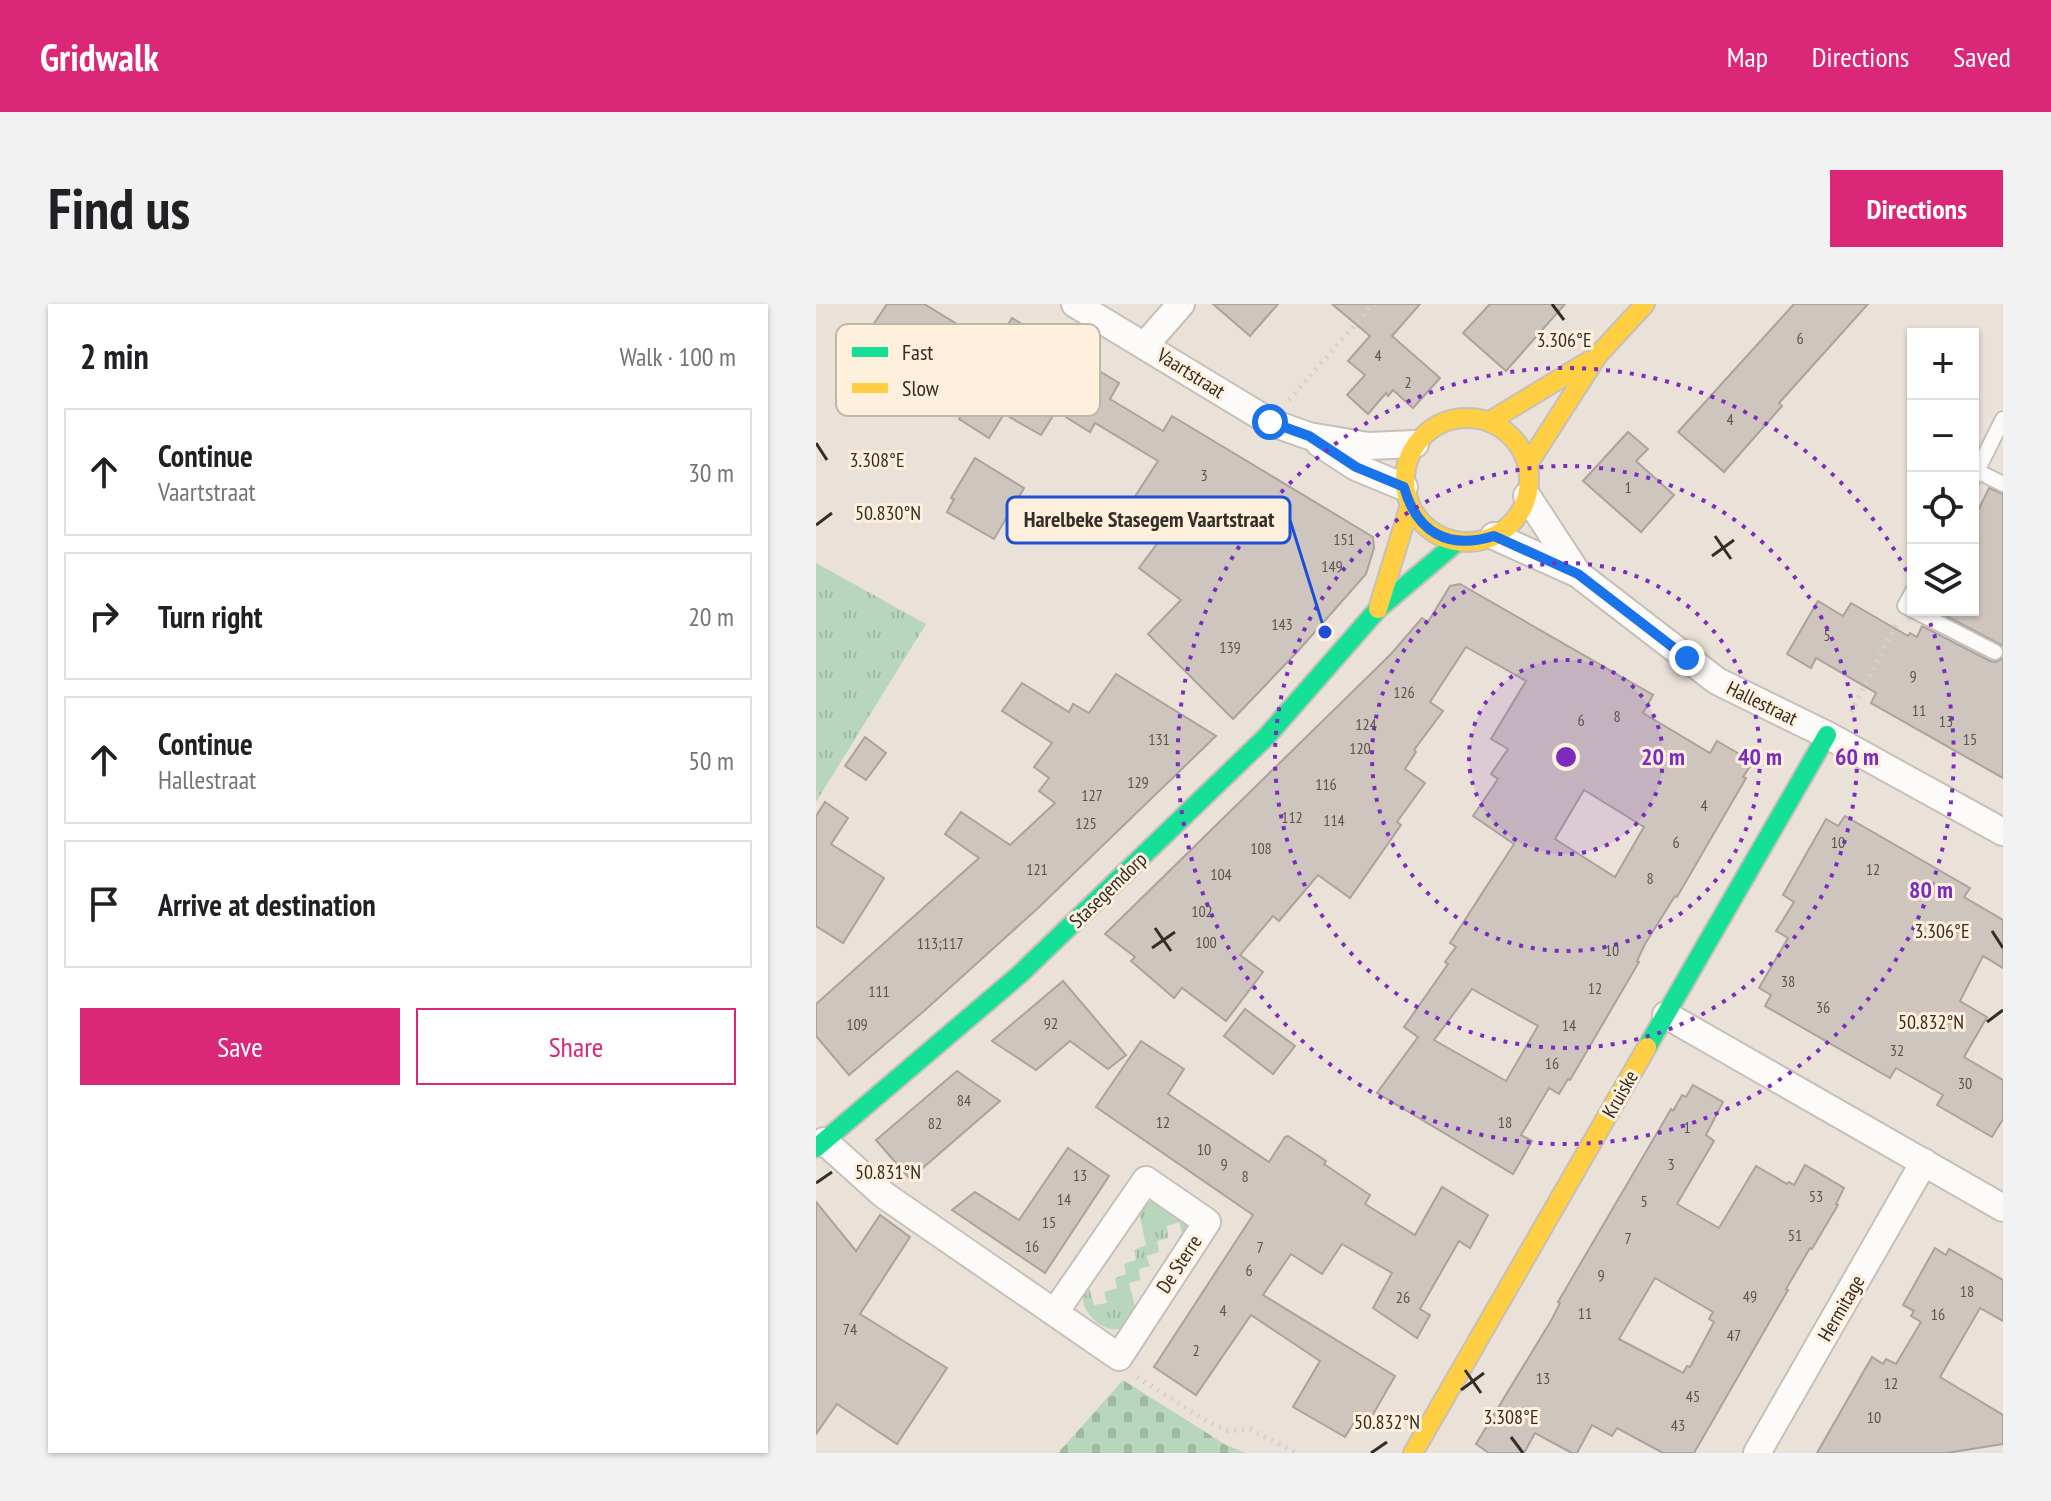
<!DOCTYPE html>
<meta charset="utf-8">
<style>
body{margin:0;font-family:"PT Sans Narrow",sans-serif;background:#f2f2f2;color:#202124}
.controls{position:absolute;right:24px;top:24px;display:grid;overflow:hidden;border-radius:0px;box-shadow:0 2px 6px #0004}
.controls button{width:72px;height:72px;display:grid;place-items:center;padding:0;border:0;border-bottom:2px solid #e0e0e0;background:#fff;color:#202124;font:40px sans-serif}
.stop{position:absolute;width:24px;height:24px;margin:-18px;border:6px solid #1a73e8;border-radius:50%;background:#fff}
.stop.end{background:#1a73e8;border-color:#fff;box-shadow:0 2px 8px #0008}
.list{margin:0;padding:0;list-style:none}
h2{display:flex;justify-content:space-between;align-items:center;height:104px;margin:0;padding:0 32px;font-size:34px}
h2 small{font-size:26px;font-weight:400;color:#757577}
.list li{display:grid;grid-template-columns:52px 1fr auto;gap:24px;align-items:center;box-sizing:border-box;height:128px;margin:0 16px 16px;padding:0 16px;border:2px solid #e0e0e0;border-radius:0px}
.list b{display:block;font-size:30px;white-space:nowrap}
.list p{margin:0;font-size:26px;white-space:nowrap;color:#757577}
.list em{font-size:26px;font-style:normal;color:#757577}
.actions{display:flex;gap:16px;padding:24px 32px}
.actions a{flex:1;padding:18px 0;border:2px solid #db2777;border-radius:0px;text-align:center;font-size:28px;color:#db2777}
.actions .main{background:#db2777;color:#fff}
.icon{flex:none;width:44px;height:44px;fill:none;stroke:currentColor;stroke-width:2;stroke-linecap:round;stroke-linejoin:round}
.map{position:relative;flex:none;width:1187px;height:1149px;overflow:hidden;border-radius:0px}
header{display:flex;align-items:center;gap:48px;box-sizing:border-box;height:112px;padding:0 40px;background:#db2777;color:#fff}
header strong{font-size:38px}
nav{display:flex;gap:44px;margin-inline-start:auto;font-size:28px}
.intro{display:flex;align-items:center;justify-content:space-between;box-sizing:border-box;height:192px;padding:0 48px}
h1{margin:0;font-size:56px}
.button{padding:20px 36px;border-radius:0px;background:#db2777;color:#fff;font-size:28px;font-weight:700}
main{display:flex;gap:48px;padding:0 48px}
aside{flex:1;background:#fff;border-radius:0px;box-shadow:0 2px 6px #0004}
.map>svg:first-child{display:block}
</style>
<header>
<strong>Gridwalk</strong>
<nav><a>Map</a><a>Directions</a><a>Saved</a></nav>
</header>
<div class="intro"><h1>Find us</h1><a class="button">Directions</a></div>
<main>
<aside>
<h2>2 min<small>Walk · 100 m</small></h2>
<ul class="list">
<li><svg class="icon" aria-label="ahead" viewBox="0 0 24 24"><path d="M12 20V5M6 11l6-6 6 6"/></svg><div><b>Continue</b><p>Vaartstraat</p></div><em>30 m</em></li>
<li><svg class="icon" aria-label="right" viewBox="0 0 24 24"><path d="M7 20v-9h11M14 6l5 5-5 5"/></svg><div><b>Turn right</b></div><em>20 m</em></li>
<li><svg class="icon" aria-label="ahead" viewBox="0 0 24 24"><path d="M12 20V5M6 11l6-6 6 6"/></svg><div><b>Continue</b><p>Hallestraat</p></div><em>50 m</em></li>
<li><svg class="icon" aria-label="arrive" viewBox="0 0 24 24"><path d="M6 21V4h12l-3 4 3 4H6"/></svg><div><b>Arrive at destination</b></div></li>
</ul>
<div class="actions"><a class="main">Save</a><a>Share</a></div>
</aside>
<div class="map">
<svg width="1187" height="1149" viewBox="0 0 1187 1149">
<defs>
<pattern id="grass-tufts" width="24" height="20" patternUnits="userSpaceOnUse" patternTransform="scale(2)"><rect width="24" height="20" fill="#b7d6bb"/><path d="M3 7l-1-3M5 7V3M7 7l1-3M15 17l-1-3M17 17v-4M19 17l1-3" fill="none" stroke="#9eb8a1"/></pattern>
<pattern id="cemetery-stones" width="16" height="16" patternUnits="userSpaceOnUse" patternTransform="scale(2)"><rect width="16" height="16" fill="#b7d6bb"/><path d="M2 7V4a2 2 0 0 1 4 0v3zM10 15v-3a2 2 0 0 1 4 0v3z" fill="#9eb8a1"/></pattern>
</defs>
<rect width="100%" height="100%" fill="#eae2d8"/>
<g fill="url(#grass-tufts)">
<path d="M 0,259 L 110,320 L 0,498 Z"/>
<path d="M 337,894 L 376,912 L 369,939 L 363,918 L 351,922 L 352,934 L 341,937 L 343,948 L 330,952 L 334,962 L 323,965 L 324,976 L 313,979 L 321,1011 C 317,1016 312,1022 306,1024 C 290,1031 266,1010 267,994 C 268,989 271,985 272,981 L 278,1001 L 291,999 L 288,988 L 301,984 L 299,974 L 310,970 L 308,960 L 320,956 L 318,946 L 330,941 L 323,909 Z"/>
</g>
<path fill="url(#cemetery-stones)" d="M 307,1076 L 410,1141 L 430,1149 L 242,1149 Z"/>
<g fill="#cec5bf" stroke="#aaa29c" stroke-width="2" fill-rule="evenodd">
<path d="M 71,0 L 108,0 L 179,43 L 196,14 L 303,79 L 294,95 L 347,127 L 356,112 L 557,233 L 558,244 L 550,270 L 482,347 L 417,415 L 332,330 L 365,296 L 323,264 L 343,237 L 305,214 L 342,157 L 279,119 L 274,128 L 240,107 L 225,131 L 188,110 L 173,134 L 143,115 L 163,84 L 115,54 L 96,87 L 65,68 L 66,66 L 57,60 L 63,52 L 57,48 L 62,40 L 58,38 L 62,29 L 55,24 Z"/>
<path d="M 397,0 L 462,0 L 434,32 Z"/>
<path d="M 516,0 L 604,0 L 576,32 L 624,74 L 597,104 L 577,86 L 572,92 L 570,89 L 552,110 L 531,91 L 549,71 L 532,57 L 554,32 Z"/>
<path d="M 674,0 L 749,0 L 690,67 L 647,29 Z"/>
<path d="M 978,0 L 1052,0 L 963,99 L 966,102 L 908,168 L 862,128 Z"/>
<path d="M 812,128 L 832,145 L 820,157 L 858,191 L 825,228 L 767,177 Z"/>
<path d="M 159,154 L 208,184 L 178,235 L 131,208 L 138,195 L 135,194 Z"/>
<path d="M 1173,184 L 1187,190 L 1187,342 L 1119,306 L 1157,306 L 1157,217 Z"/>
<path d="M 644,280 L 837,391 L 827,409 L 894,449 L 901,437 L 937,458 L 927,473 L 930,474 L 861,593 L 859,592 L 829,640 L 821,657 L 823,658 L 754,776 L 752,775 L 743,790 L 733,784 L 705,831 L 716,837 L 697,870 L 561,789 L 602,733 L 588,723 L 632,660 L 629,658 L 640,643 L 634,639 L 698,540 L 657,512 L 682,475 L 675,470 L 692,445 L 675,435 L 710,377 L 650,343 L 614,398 L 627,407 L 598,446 L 600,448 L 589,465 L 609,479 L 581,518 L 585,521 L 534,594 L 502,571 L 463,617 L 457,612 L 424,651 L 447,668 L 410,717 L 366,684 L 358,694 L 315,657 L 319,653 L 289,630 L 575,350 L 606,314 L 612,318 L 634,282 ZM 768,486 L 828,523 L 799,573 L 739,535 ZM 656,685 L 722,722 L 690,777 L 618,736 Z"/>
<path d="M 1002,297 L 1027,312 L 1035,299 L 1092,332 L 1094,329 L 1101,333 L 1106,322 L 1174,357 L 1180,358 L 1187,354 L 1187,474 L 1055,399 L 1060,389 L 1000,354 L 995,364 L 971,350 Z"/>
<path d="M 300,370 L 400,432 L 221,605 L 108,707 L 33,771 L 0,732 L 0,700 L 163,554 L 129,530 L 145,508 L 194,541 L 239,499 L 223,487 L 233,474 L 218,463 L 236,439 L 186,407 L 206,379 L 253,408 L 257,400 L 273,409 Z"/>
<path d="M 49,433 L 70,449 L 50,476 L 29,462 Z"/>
<path d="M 9,498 L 32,514 L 15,540 L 68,574 L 27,639 L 0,622 L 0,512 Z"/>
<path d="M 1029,512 L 1154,584 L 1148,593 L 1187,616 L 1187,664 L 1167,652 L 1144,697 L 1171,713 L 1148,753 L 1187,776 L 1187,815 L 1176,833 L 1121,801 L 1127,791 L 1080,764 L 1074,774 L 949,702 L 955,691 L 943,684 L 972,634 L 960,627 L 978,598 L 967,591 L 1010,515 L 1022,522 Z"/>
<path d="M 247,677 L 310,751 L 292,765 L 254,737 L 220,766 L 176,737 Z"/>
<path d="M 429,705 L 479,742 L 457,770 L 408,732 Z"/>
<path d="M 325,737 L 368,765 L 352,790 L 453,858 L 469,833 L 472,832 L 510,857 L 508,860 L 554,891 L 549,900 L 599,931 L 626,883 L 672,911 L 654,944 L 643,937 L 616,984 L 604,1005 L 614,1011 L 601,1034 L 557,1004 L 576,969 L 526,940 L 506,970 L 475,950 L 447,991 L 579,1072 L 552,1119 L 542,1112 L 529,1133 L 477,1103 L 504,1057 L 435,1011 L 380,1091 L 338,1063 L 437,911 L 280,803 Z"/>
<path d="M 141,767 L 184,797 L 94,875 L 60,836 Z"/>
<path d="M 877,781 L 907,798 L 890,831 L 898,837 L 861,900 L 903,924 L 940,862 L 971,880 L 973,878 L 978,881 L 989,861 L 1028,884 L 1020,900 L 1022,901 L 996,945 L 994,944 L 970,985 L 972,986 L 878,1149 L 847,1149 L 801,1124 L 796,1132 L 776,1121 L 761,1149 L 756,1149 L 719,1129 L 708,1149 L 673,1149 L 660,1140 L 736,1015 L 744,999 L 742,998 L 855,805 L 857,807 L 866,791 L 870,793 ZM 839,974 L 897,1008 L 893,1015 L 898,1018 L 874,1063 L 871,1062 L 867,1069 L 803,1035 Z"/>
<path d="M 252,844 L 293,872 L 229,969 L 136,906 L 159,888 L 203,916 Z"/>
<path d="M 0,898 L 40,947 L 64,911 L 94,933 L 44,1010 L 131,1064 L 81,1140 L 21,1100 L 0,1130 Z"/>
<path d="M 1119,944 L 1130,951 L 1133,945 L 1187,976 L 1187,1017 L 1164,1004 L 1124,1073 L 1187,1111 L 1187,1140 L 1131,1149 L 1001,1149 L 1056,1053 L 1067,1060 L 1070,1055 L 1080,1060 L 1105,1018 L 1095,1012 L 1098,1007 L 1087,1001 Z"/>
</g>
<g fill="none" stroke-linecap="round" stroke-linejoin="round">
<g stroke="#c7c0b8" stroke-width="18">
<g id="lane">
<path d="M 1161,167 L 1187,180"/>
<path d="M 1157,175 L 1187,115"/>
<path d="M 1097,287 L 1089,302 L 1179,348"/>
</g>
</g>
<g stroke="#c7c0b8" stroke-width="30">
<g id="street">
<path d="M 259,0 L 454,118 L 493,132 L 552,142 L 599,140"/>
<path d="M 329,41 L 365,0"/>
<path d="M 503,139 L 540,163 L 588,183"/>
<path d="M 711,192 L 762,270"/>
<path d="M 678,232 L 762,270 L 901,377 L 1011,431 L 1187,528"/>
<path d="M 850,711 L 1187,904"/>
<path d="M 8,837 L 68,891 L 303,1053 L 391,918 L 330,876 L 239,1008"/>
<path d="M 941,1149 L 1108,858"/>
</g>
</g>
<g stroke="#c7c0b8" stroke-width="22">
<g id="fast">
<path d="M 831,743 L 1011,431"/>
<path d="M 0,844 L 203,671 L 451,432 L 562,305 L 641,238"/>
</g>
</g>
<g stroke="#c7c0b8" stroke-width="22">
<g id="slow">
<circle cx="651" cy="176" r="62"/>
<path d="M 674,117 L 773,57"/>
<path d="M 712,160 L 782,51 L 829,0"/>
<path d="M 562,305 L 594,201"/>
<path d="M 597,1149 L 831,743"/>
</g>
</g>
<g stroke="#d4d1ce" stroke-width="5" stroke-dasharray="2 6" stroke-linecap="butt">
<path d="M 473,96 L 557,0"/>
<path d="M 1035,408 L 1080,321"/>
<path d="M 321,1073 L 392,1118 L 412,1127 L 434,1125 L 479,1148"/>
</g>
<use href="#lane" stroke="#fcfbf9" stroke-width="14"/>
<use href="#street" stroke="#fcfbf9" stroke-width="26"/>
<use href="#fast" stroke="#16e098" stroke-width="18"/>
<use href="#slow" stroke="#ffcf43" stroke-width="18"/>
</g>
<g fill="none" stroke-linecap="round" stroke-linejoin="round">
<path stroke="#1a73e8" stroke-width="10" d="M 454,118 L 493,132 L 540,163 L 588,183 C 601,229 632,246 678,232 L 762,270 L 871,354"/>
</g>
<path fill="none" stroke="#332e27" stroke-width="3" d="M 736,0 L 748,16M 0,139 L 11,156M 0,221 L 16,209M 899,232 L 915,255M 896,252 L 918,236M 339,624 L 355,647M 1176,627 L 1187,644M 336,644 L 359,628M 1171,718 L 1187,706M 0,879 L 16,868M 649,1066 L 665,1089M 645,1086 L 668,1069M 695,1133 L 707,1149M 555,1149 L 571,1138"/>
<circle cx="750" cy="453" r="97" fill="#7b2cbf" fill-opacity=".12"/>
<g fill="none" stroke="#7b2cbf" stroke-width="4" stroke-dasharray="4 8">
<circle cx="750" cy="453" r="97"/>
<circle cx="750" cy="453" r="194"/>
<circle cx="750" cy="453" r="291"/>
<path d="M1110 308A388 388 0 1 1 1096 277"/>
</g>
<g text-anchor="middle" stroke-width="6" stroke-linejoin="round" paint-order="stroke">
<g font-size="16" fill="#5a544d">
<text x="984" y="40">6</text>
<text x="562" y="57">4</text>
<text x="592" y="84">2</text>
<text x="914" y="121">4</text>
<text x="388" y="177">3</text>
<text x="812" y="189">1</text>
<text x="528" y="241">151</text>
<text x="516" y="268">149</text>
<text x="466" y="326">143</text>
<text x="1011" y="337">5</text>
<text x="414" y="349">139</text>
<text x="1097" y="378">9</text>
<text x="588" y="394">126</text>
<text x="1103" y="412">11</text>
<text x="801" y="418">8</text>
<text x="765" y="422">6</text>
<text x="1130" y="423">13</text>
<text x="550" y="426">124</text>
<text x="343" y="441">131</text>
<text x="1154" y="441">15</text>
<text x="544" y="450">120</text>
<text x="322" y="484">129</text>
<text x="510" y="486">116</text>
<text x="276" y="497">127</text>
<text x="888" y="507">4</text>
<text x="476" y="519">112</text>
<text x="518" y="522">114</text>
<text x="270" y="525">125</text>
<text x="860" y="544">6</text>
<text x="1022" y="544">10</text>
<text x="445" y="550">108</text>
<text x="221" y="571">121</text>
<text x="1057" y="571">12</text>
<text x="405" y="576">104</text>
<text x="834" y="580">8</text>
<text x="386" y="613">102</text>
<text x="390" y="644">100</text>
<text x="124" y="645">113;117</text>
<text x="796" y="652">10</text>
<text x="972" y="683">38</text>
<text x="779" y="690">12</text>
<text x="63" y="693">111</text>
<text x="1007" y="709">36</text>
<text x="235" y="725">92</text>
<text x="41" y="726">109</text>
<text x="753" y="727">14</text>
<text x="1081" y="752">32</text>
<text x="736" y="765">16</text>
<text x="1149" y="785">30</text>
<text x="148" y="802">84</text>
<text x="347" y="824">12</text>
<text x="689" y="824">18</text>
<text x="119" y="825">82</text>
<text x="871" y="829">1</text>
<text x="388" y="851">10</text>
<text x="408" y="866">9</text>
<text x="855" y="866">3</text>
<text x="264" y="877">13</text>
<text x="429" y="878">8</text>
<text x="1000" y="898">53</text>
<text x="248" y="901">14</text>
<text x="828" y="903">5</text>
<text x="233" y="924">15</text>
<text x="979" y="937">51</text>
<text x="812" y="940">7</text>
<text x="216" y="948">16</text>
<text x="444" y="949">7</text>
<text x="433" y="972">6</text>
<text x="785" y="977">9</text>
<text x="1151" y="993">18</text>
<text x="934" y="998">49</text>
<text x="587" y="999">26</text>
<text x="407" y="1012">4</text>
<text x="769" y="1015">11</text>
<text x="1122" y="1016">16</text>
<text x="34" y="1031">74</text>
<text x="918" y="1037">47</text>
<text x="380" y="1052">2</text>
<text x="727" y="1080">13</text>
<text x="1075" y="1085">12</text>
<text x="877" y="1098">45</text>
<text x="1058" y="1119">10</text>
<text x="862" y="1127">43</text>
</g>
<g font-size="20" fill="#332e27" stroke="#fff0dd">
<text transform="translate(375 69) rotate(32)" y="7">Vaartstraat</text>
<text transform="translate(946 399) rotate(26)" y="7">Hallestraat</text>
<text transform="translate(292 586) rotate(-44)" y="7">Stasegemdorp</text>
<text transform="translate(804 790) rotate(-60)" y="7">Kruiske</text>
<text transform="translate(363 960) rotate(-57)" y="7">De Sterre</text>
<text transform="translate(1025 1004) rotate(-60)" y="7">Hermitage</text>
</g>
</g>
<rect x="20" y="20" width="264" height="92" rx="12" fill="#fff0dd" stroke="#c2b6a6" stroke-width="2"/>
<rect x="36" y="43" width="36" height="10" fill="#16e098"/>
<rect x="36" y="79" width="36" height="10" fill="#ffcf43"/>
<g font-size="22" fill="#332e27">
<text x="86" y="56">Fast</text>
<text x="86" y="92">Slow</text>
</g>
<g font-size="20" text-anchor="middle" fill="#332e27" stroke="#fff0dd" stroke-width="6" stroke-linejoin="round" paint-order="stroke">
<text x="748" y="43">3.306°E</text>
<text x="61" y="163">3.308°E</text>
<text x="72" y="216">50.830°N</text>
<text x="1126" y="634">3.306°E</text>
<text x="1115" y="725">50.832°N</text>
<text x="72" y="875">50.831°N</text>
<text x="695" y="1120">3.308°E</text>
<text x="571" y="1125">50.832°N</text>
</g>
<circle cx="750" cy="453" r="12" fill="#7b2cbf" stroke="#fff0dd" stroke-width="4"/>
<g font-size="24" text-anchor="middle" font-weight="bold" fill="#7b2cbf" stroke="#fff0dd" stroke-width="6" stroke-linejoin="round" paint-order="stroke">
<text x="847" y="461">20 m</text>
<text x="944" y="461">40 m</text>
<text x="1041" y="461">60 m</text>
<text x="1115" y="594">80 m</text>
</g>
<path fill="none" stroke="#1d4ed8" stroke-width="3" d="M509 328L474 216"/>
<circle fill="#1d4ed8" stroke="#fff0dd" stroke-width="3" cx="509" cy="328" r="8"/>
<rect fill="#fff0dd" stroke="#1d4ed8" stroke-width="3" x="191" y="193" width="283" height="46" rx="8"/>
<g font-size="22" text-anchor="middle" font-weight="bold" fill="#332e27">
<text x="333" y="223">Harelbeke Stasegem Vaartstraat</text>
</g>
</svg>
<div class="controls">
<button>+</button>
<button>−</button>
<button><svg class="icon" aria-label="locate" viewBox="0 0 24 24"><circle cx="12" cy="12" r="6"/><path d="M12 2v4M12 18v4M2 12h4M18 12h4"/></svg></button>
<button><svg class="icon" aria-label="layers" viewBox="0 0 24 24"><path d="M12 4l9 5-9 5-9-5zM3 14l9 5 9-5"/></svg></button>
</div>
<div class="stop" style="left:454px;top:118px"></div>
<div class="stop end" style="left:871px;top:354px"></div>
</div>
</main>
